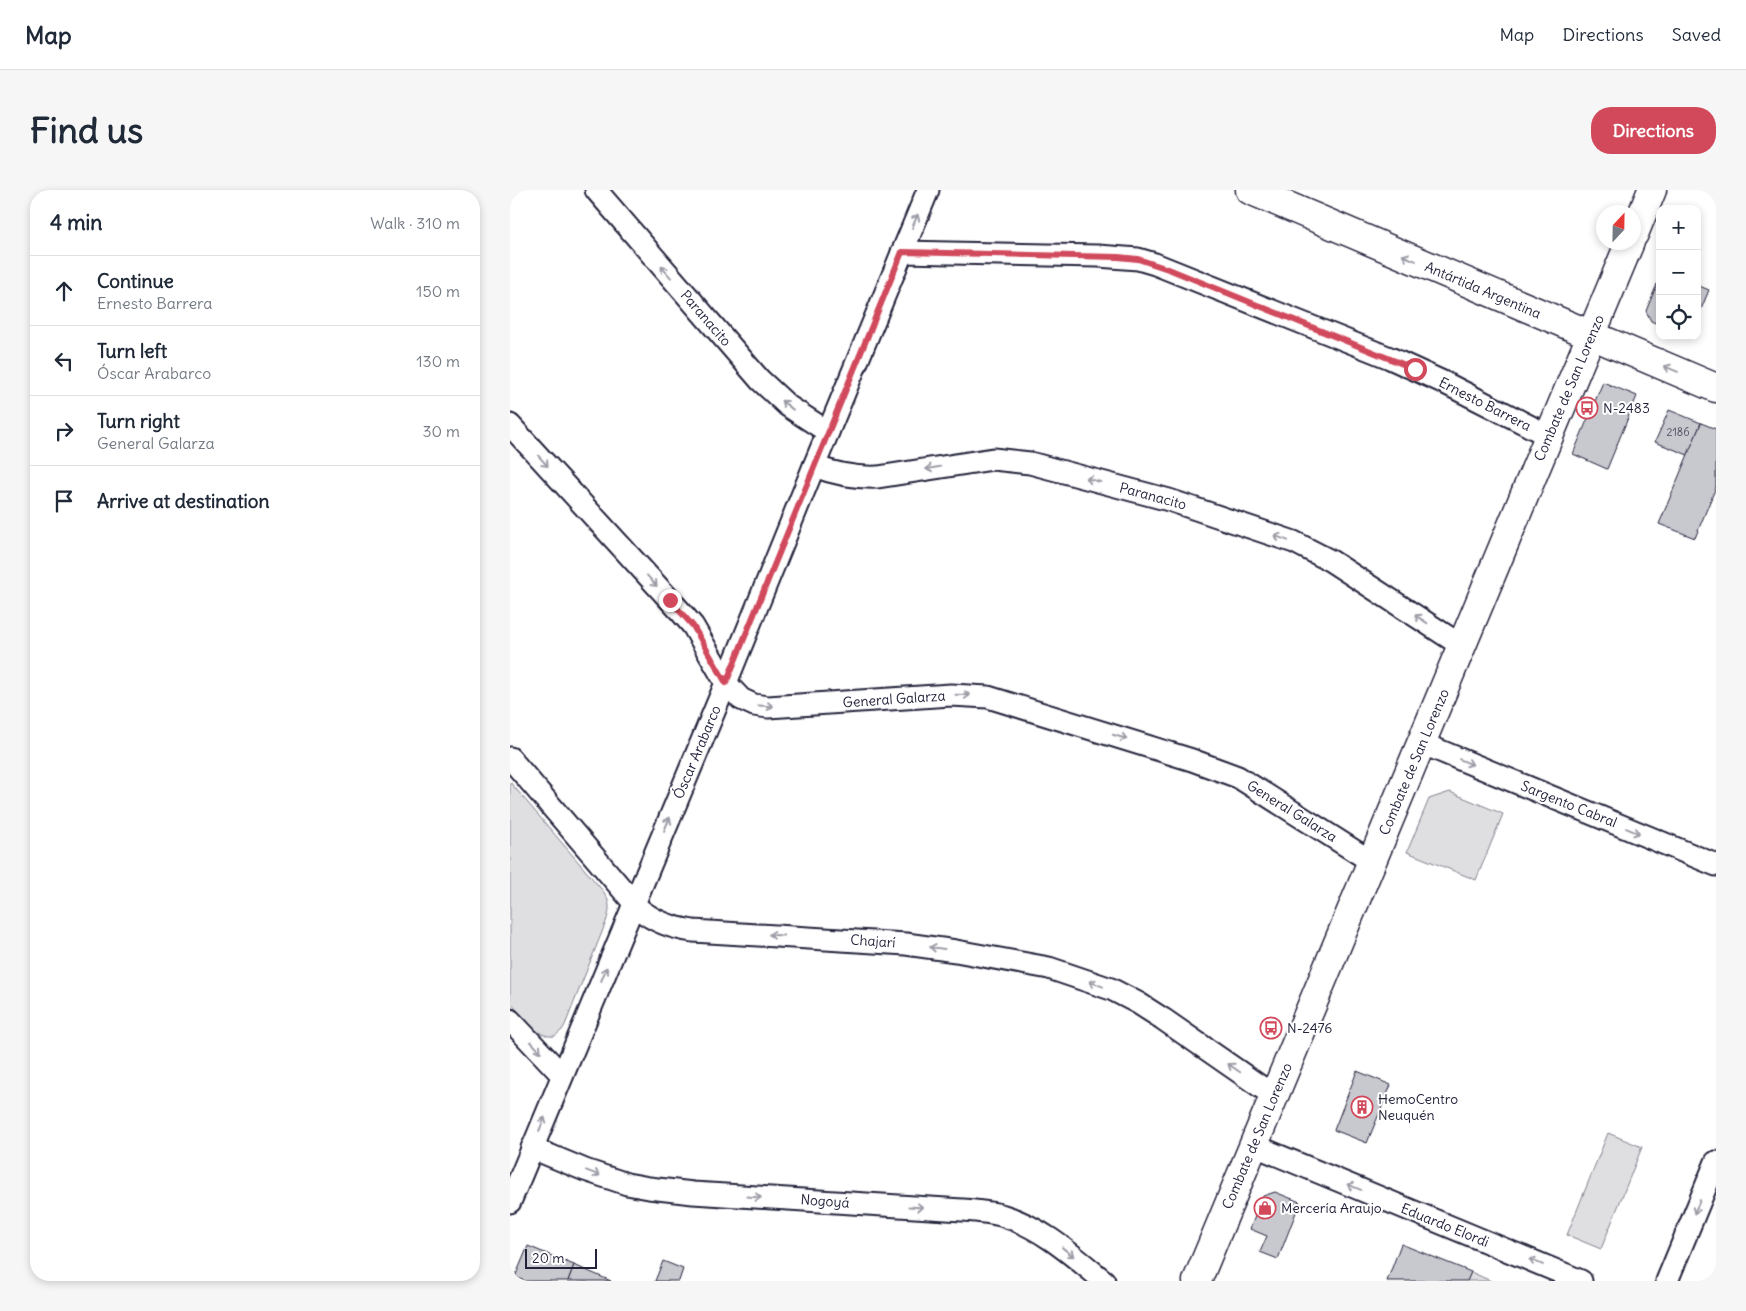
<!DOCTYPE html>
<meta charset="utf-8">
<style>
body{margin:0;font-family:Delius,sans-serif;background:#f6f6f7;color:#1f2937}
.controls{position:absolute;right:15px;top:15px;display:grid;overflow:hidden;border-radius:10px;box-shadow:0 2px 8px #0003}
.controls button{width:45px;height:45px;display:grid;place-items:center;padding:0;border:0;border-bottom:1px solid #e0e1e3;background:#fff;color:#1f2937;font:25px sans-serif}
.compass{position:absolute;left:1086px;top:15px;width:45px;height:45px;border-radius:50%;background:#fff;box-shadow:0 2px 8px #0003;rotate:22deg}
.scale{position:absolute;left:15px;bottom:12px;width:72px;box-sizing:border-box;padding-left:5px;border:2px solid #22223b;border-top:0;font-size:14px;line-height:18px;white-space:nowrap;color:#22223b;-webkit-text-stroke:4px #fff;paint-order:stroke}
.stop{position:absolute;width:15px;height:15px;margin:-11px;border:4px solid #d1495b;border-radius:50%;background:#fff}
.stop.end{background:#d1495b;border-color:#fff;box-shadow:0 1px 5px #0008}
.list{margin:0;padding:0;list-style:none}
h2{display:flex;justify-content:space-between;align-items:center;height:65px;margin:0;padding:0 20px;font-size:21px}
h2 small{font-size:16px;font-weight:400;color:#747a83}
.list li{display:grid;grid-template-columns:32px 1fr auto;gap:15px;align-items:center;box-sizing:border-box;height:70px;padding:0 20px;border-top:1px solid #e0e1e3}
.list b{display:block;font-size:19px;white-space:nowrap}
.list p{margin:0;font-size:16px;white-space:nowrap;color:#747a83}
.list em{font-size:16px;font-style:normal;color:#747a83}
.icon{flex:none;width:28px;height:28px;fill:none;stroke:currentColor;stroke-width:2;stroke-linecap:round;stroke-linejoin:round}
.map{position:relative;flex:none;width:1206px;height:1091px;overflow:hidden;border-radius:20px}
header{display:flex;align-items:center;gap:30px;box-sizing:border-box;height:70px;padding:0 25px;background:#fff;border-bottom:1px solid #e0e1e3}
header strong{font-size:24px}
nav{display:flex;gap:28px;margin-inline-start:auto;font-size:18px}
.intro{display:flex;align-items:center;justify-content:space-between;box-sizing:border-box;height:120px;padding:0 30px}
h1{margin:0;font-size:35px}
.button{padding:12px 22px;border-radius:20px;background:#d1495b;color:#fff;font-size:18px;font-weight:700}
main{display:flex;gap:30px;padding:0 30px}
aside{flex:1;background:#fff;border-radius:20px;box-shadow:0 2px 8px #0003}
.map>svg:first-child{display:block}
</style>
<header>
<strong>Map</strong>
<nav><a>Map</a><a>Directions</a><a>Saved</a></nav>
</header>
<div class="intro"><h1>Find us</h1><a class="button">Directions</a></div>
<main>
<aside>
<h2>4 min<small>Walk · 310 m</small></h2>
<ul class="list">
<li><svg class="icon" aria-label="ahead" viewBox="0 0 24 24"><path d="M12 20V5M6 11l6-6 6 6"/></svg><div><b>Continue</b><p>Ernesto Barrera</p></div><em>150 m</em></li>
<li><svg class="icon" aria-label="left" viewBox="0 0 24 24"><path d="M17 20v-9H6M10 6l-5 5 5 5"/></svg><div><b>Turn left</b><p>Óscar Arabarco</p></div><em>130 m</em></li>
<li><svg class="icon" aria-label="right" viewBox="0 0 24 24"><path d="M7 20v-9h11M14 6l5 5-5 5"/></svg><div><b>Turn right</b><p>General Galarza</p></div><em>30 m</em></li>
<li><svg class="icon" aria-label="arrive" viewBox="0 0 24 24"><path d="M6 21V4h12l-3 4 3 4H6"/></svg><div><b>Arrive at destination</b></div></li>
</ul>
</aside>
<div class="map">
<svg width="1206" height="1091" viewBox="0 0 1206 1091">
<rect width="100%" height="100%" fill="#fff"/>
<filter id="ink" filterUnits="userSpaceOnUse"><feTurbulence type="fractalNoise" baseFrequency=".02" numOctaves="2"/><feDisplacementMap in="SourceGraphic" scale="10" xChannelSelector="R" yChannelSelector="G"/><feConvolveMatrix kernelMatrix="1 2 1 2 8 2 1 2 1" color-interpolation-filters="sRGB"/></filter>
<g filter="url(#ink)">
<g fill="#dfdfe2" stroke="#80808e">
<path d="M 0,592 L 93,701 C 101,712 100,720 96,732 L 55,835 L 52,840 L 45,846 C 26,849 11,824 0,812 Z"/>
<path d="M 940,602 L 993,624 L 966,690 L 897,662 L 919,609 Z"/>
<path d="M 1098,943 L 1132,957 L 1091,1059 L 1057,1045 Z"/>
<path d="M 961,1082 L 981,1091 L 957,1091 Z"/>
</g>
<g fill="#c8c8cf" stroke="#22223b">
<path d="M 1150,87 L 1150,135 L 1141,131 L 1136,121 Z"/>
<path d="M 1187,95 L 1199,100 L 1187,129 Z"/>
<path d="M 1093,192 L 1127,206 L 1097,279 L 1063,264 Z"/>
<path d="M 1159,220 L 1191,233 L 1178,265 L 1145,252 Z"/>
<path d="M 1191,233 L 1206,239 L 1206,297 L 1185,348 L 1149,334 Z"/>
<path d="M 847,881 L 881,895 L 857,953 L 824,940 Z"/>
<path d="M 765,1002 L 790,1012 L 768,1069 L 750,1062 L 757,1046 L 740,1039 L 753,1006 Z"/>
<path d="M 891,1054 L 961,1082 L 957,1091 L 877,1091 Z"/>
<path d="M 18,1056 L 64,1075 L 58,1091 L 15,1091 L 5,1087 Z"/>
<path d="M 153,1071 L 173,1079 L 169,1091 L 145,1091 Z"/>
<path d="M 64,1075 L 101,1091 L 58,1091 Z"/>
</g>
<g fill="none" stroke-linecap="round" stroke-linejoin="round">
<g stroke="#22223b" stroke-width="25">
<g id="minor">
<path d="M 86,0 L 250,190 L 278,216 L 318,242"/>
<path d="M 392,62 L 588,66 L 628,69 L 645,74 L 880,168 L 935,193 L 1039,246"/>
<path d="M 0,235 L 171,422 L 183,436 L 216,493 L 231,509 L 244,515 L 258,517 L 441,505 L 478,507 L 682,570 L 728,587 L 862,672"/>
<path d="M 304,276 C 325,284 344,288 368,287 L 483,269 L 520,273 L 659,310 L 784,352 L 821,371 L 952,456"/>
<path d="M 911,553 L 1206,675"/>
<path d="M 0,568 L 129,719 C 145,732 162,738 183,741 L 396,754 L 446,761 L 539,778 L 601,799 L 628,813 L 653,829 L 764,906"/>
<path d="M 0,830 L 52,885"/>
<path d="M 743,955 L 1071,1091"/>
<path d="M 22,958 L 75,980 L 117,994 L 139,998 L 183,1003 L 452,1020 C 466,1021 481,1022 494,1026 C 533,1038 563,1066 594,1091"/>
<path d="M 0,1012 L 216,493 L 304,276 L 418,0"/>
<path d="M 1157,1091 L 1206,972"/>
</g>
</g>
<g stroke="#22223b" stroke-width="31">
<g id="secondary">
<path d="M 740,0 L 1206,198"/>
<path d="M 1124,44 L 1142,0"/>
<path d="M 687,1091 L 1120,52"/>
</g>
</g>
<use href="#minor" stroke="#fff" stroke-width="21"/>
<use href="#secondary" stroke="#fff" stroke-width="28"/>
</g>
<defs><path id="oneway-shaft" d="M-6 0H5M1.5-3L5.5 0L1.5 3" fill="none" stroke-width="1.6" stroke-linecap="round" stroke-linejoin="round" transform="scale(1.25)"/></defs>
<g stroke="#9c9ca7">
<use href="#oneway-shaft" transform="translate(405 31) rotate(-68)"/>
<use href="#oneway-shaft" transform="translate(899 68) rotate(-157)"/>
<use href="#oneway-shaft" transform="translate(156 82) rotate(-131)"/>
<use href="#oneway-shaft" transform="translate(1161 179) rotate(-157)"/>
<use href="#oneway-shaft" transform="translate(277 215) rotate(-142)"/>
<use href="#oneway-shaft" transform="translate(33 271) rotate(48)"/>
<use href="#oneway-shaft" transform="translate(423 278) rotate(171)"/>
<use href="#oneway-shaft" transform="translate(583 290) rotate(-165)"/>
<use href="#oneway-shaft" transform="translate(771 348) rotate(-160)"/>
<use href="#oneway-shaft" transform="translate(142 391) rotate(48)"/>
<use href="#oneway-shaft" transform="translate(911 429) rotate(-147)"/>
<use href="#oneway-shaft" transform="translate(453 505) rotate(1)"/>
<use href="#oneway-shaft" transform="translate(256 516) rotate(3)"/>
<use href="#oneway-shaft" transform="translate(610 547) rotate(17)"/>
<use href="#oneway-shaft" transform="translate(956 572) rotate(22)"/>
<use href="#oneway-shaft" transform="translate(157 634) rotate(-67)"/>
<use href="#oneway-shaft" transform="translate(1123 641) rotate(22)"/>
<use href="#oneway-shaft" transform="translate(266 745) rotate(-177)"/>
<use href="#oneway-shaft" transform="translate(427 758) rotate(-172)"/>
<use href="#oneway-shaft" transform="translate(94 784) rotate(-68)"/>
<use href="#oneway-shaft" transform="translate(586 794) rotate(-159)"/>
<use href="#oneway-shaft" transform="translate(26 857) rotate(47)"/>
<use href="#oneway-shaft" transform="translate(724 878) rotate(-145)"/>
<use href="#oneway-shaft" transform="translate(32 934) rotate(-68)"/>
<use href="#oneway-shaft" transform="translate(83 983) rotate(20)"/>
<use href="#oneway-shaft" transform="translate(844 997) rotate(-158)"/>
<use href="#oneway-shaft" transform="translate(244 1007) rotate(4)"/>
<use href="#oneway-shaft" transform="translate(406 1017) rotate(4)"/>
<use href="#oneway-shaft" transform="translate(1187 1017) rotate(113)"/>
<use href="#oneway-shaft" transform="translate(558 1062) rotate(38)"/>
<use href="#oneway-shaft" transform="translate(1026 1072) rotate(-158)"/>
</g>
</g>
<g fill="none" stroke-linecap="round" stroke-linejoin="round" filter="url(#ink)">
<path stroke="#d1495b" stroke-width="6" d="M 160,410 L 183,436 L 216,493 L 392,62 L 608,67 L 628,69 L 661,80 L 905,179"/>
</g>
<defs>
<g id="bus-ring" transform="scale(1.125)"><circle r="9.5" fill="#fff" stroke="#d1495b" stroke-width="1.5"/><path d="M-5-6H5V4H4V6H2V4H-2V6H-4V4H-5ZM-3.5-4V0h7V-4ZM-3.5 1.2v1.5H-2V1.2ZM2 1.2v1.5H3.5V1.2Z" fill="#d1495b"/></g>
<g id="building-ring" transform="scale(1.125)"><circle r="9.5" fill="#fff" stroke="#d1495b" stroke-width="1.5"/><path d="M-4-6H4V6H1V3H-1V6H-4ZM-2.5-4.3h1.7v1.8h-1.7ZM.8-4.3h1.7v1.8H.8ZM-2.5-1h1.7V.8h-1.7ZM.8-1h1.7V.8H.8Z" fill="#d1495b"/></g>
<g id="shop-ring" transform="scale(1.125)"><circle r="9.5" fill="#fff" stroke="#d1495b" stroke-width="1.5"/><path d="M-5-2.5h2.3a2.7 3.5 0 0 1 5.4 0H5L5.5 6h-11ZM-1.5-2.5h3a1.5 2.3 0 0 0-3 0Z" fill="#d1495b"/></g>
</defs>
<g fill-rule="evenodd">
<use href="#bus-ring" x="1077" y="218"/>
<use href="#bus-ring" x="761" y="838"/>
<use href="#building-ring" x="852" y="917"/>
<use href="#shop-ring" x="755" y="1018"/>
</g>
<g text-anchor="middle" stroke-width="4" stroke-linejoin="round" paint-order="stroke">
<g font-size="11" fill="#4c4c60">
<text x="1168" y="246">2186</text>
</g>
<g font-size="14" fill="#22223b" stroke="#fff">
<text transform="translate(973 100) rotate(23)" y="5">Antártida Argentina</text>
<text transform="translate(196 128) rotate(49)" y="5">Paranacito</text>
<text transform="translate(1059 198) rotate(-67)" y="5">Combate de San Lorenzo</text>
<text transform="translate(975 214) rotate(27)" y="5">Ernesto Barrera</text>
<text transform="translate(643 306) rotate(15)" y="5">Paranacito</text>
<text transform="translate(384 509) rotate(-4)" y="5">General Galarza</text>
<text transform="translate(187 562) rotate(-67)" y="5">Óscar Arabarco</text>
<text transform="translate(904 572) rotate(-67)" y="5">Combate de San Lorenzo</text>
<text transform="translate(1059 614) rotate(22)" y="5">Sargento Cabral</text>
<text transform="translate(782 621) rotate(32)" y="5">General Galarza</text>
<text transform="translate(363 751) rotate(4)" y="5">Chajarí</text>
<text transform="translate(747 946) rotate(-67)" y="5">Combate de San Lorenzo</text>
<text transform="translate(315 1011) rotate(4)" y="5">Nogoyá</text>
<text transform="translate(935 1035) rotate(22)" y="5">Eduardo Elordi</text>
</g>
<g font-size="14" fill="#22223b" stroke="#fff" text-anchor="start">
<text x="1093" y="223">N-2483</text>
<text x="777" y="843">N-2476</text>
<text x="868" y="914">HemoCentro<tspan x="868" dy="16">Neuquén</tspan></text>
<text x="771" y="1023">Mercería Araujo</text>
</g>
</g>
</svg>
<div class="controls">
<button>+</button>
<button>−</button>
<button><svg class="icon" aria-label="locate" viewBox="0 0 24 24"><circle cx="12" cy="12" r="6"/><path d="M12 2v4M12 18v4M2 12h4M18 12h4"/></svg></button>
</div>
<svg class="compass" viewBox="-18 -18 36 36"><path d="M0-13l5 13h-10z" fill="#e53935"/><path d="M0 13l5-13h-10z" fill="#747a83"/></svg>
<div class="scale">20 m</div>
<div class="stop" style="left:905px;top:179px"></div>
<div class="stop end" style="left:160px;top:410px"></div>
</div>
</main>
